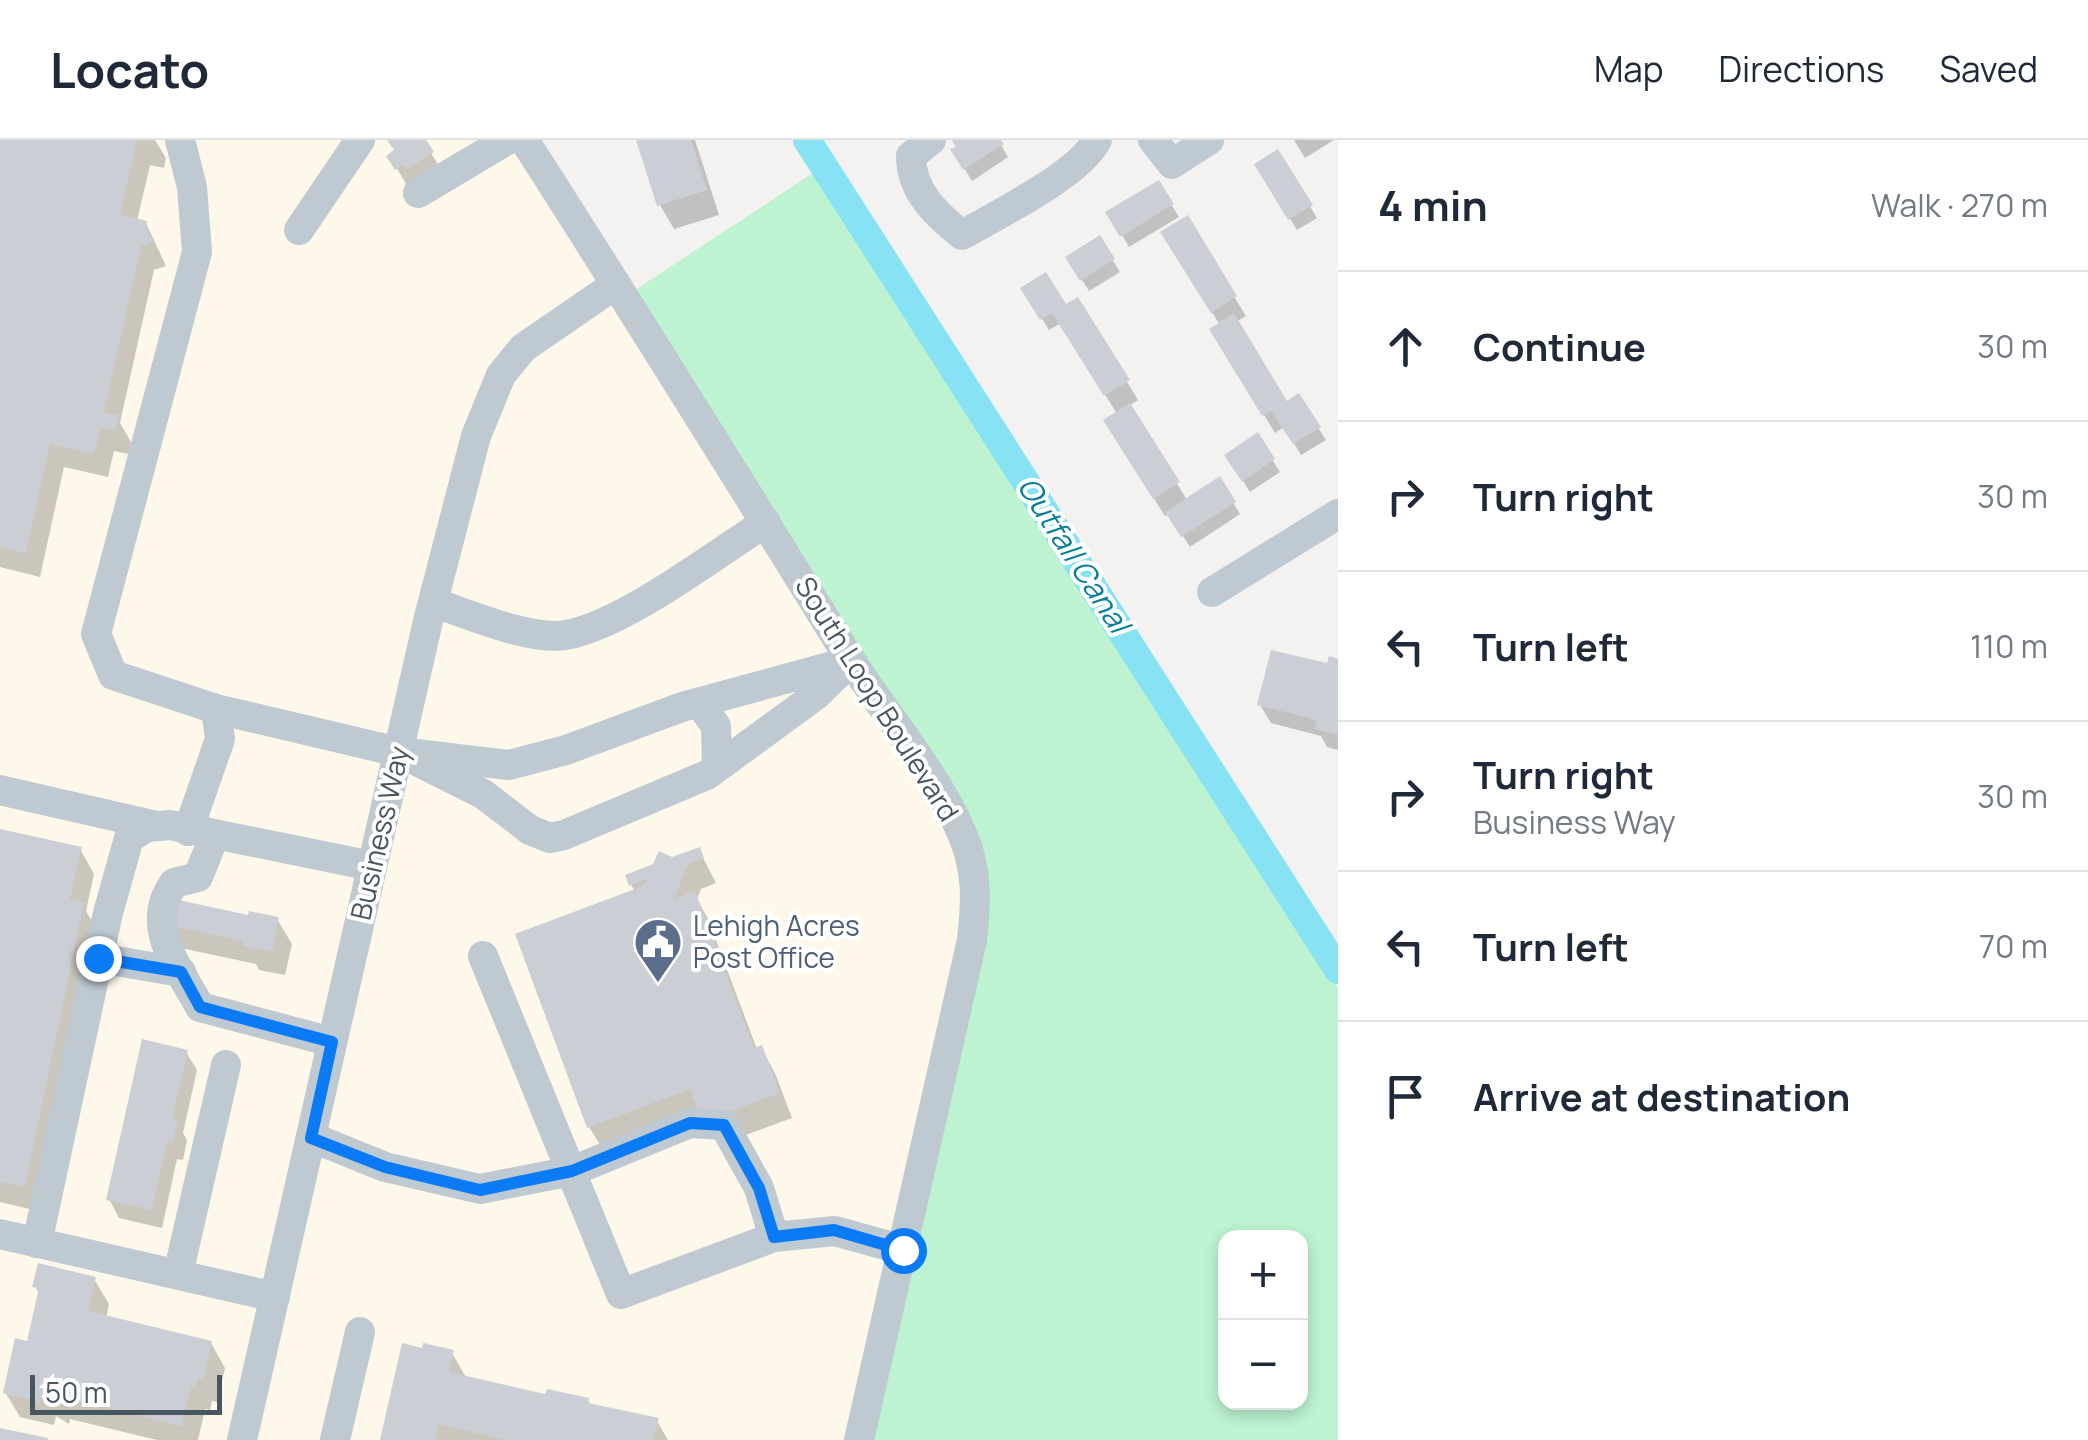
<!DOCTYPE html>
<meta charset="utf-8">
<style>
body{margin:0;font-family:Manrope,sans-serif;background:#f6f6f7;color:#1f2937}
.controls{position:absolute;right:30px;bottom:30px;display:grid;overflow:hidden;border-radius:20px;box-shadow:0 5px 15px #0003}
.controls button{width:90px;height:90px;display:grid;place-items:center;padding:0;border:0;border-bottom:2px solid #e0e1e3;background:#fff;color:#1f2937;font:50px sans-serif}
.scale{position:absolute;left:30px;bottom:25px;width:192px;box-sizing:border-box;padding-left:10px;border:5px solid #475661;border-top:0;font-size:28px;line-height:35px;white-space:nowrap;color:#475661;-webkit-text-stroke:8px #fff;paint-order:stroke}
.stop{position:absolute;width:30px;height:30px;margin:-22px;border:8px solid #0a7af5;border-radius:50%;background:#fff}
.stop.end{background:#0a7af5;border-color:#fff;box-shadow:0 2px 10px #0008}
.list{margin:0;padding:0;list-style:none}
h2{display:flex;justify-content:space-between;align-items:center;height:130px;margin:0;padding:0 40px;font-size:42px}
h2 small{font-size:32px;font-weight:400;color:#747a83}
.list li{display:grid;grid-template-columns:65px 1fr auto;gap:30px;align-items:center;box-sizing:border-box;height:150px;padding:0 40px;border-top:2px solid #e0e1e3}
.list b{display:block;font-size:38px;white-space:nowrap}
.list p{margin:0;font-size:32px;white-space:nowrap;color:#747a83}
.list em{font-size:32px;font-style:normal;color:#747a83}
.icon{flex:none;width:55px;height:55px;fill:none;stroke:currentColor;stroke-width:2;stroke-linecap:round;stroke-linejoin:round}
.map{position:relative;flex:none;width:1338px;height:1300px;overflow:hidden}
header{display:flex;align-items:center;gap:60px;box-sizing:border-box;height:140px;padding:0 50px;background:#fff;border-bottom:2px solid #e0e1e3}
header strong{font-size:48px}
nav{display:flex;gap:55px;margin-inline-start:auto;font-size:35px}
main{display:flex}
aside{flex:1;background:#fff}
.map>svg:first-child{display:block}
</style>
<header>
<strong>Locato</strong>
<nav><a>Map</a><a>Directions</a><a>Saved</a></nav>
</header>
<main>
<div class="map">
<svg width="1338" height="1300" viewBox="0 0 1338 1300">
<rect width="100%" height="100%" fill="#f4f1f1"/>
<path fill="#fef8eb" d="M 0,0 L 524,0 L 945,660 L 976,755 L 859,1300 L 0,1300 Z"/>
<path fill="#bdf3d0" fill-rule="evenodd" d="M 819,29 L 1338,848 L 1338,1300 L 872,1300 L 989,755 L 862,514 L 635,150 ZM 1226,1098 L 1300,1098 L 1300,1262 L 1226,1262 Z"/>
<g fill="#0003">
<path d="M 0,0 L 155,0 L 166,18 L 164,28 L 150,25 L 137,81 L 146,83 L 166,126 L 154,130 L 120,283 L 131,302 L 129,314 L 114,311 L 108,337 L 64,327 L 40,437 L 0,427 Z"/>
<path d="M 390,0 L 423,0 L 442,31 L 408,47 L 389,16 L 396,12 Z"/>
<path d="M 639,0 L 695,0 L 719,75 L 674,89 L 660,65 Z"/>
<path d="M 954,0 L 998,0 L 1008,17 L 972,41 L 953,10 L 959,8 Z"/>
<path d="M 1294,0 L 1334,0 L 1305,18 Z"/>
<path d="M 1278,13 L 1317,78 L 1297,90 L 1257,25 Z"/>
<path d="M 1158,43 L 1179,77 L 1129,107 L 1109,73 Z"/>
<path d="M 1187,79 L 1246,176 L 1236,182 L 1286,264 L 1298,256 L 1326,300 L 1301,315 L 1284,287 L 1275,293 L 1212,190 L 1220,185 L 1174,112 Z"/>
<path d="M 1099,98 L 1120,132 L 1089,151 L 1068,118 Z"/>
<path d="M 1024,149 L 1066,167 L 1077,160 L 1138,260 L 1129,266 L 1187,360 L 1219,340 L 1240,374 L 1190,407 L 1169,374 L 1165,376 L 1116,299 L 1117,274 L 1061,183 L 1049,190 Z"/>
<path d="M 1257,296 L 1280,332 L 1250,352 L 1234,327 Z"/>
<path d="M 1338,521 L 1338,610 L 1327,607 L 1321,596 L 1271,583 L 1260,565 Z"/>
<path d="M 0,692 L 80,709 L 94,734 L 86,771 L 97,790 L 38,1071 L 0,1062 Z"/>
<path d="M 699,710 L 716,743 L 701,749 L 697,759 L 708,779 L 757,909 L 761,908 L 775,933 L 792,978 L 719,1005 L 703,975 L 604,1011 L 589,987 L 635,751 L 631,745 L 672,720 Z"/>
<path d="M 250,778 L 277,779 L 292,804 L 285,835 L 259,830 L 256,824 L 181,808 L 166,783 Z"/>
<path d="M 186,912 L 197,930 L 183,993 L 187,1000 L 183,1020 L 177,1019 L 162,1088 L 119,1078 L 109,1059 Z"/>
<path d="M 94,1139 L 109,1164 L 106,1178 L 211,1203 L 225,1228 L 217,1262 L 212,1261 L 210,1270 L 205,1269 L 198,1300 L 157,1300 L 70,1279 L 69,1284 L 56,1276 L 54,1285 L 20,1277 L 5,1252 L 29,1204 L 40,1155 L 35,1146 Z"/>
<path d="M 452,1213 L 467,1239 L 547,1257 L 588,1260 L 591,1266 L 657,1281 L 668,1300 L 383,1300 Z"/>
</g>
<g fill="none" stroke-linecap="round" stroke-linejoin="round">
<path stroke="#87e2f4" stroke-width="28" d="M 807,0 L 1338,830"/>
</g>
<g fill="#cbced4">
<path d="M 0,0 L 137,0 L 120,75 L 147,81 L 146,88 L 154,101 L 141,106 L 104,272 L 119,275 L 115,291 L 101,287 L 94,314 L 50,304 L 26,413 L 0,407 Z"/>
<path d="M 387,0 L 426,0 L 434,12 L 406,29 L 403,25 L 395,30 L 386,16 L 394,10 Z"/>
<path d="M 636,0 L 691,0 L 707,50 L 657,66 Z"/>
<path d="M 952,0 L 1001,0 L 1004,4 L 963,30 L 950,9 L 956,7 Z"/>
<path d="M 1278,9 L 1313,65 L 1288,80 L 1254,24 Z"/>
<path d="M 1159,40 L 1174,64 L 1120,97 L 1105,72 Z"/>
<path d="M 1188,75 L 1237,156 L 1211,173 L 1160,92 Z"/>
<path d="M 1100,95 L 1115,119 L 1080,141 L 1065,117 Z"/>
<path d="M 1046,132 L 1066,164 L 1078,157 L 1130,240 L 1104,256 L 1052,173 L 1040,180 L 1020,148 Z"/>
<path d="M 1234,173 L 1287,261 L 1299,253 L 1321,287 L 1293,304 L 1271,271 L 1262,276 L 1209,189 Z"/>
<path d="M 1130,263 L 1180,342 L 1153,359 L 1103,280 Z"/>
<path d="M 1258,292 L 1275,319 L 1242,342 L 1224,315 Z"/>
<path d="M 1220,336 L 1236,362 L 1181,397 L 1165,372 Z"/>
<path d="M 1271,510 L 1327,523 L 1329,516 L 1338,519 L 1338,595 L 1314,589 L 1316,580 L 1257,565 Z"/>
<path d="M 0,689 L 82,707 L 70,759 L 84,762 L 25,1047 L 0,1042 Z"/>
<path d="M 700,707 L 704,718 L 688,724 L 674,759 L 695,751 L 754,908 L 762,905 L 780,953 L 702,981 L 690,949 L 587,988 L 515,794 L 643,746 L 647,739 L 629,746 L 625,735 L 653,724 L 659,711 L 672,717 Z"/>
<path d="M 169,758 L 248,775 L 249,771 L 279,777 L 272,812 L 242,805 L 243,801 L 164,784 Z"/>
<path d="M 142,899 L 188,910 L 172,978 L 178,979 L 173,1003 L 167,1001 L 152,1070 L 106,1060 Z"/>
<path d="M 38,1123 L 96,1137 L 88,1171 L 212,1201 L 204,1239 L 198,1237 L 196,1247 L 191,1245 L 182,1286 L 56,1256 L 55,1260 L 46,1258 L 47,1254 L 42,1253 L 40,1262 L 3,1253 L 15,1198 L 27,1201 L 39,1148 L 32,1147 Z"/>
<path d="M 402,1203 L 422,1208 L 423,1203 L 454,1210 L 449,1232 L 545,1254 L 547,1249 L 589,1258 L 588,1263 L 659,1278 L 653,1300 L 505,1300 L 439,1284 L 435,1300 L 380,1300 Z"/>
<path d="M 0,1288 L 48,1298 L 48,1300 L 0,1300 Z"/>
</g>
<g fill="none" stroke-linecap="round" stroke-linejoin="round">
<g stroke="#bec9d2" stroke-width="30">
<path d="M 180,0 L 192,47 L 197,112 L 96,494 L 113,535 L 216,569"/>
<path d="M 524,0 C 634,171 741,344 848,516 C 884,573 938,635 963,696 C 978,731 976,764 972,800 L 859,1300"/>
<path d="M 931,0 L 911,16 C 911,52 937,75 962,95 C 998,74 1079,35 1097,0"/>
<path d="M 1153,0 L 1172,24 L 1209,0"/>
<path d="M 418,53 L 507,0"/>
<path d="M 299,90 L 360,0"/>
<path d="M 1212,452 L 1338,374"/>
<path d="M 433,462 C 467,474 531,501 566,495 C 623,485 715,415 766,382"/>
<path d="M 851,521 L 815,556 L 707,635 L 564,695 L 550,698 L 530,690 L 483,654 L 399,612 L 509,625 L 566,610 L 682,567 Z"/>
<path d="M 700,564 L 716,586 L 717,627"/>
<path d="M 0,650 L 157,686"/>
<path d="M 188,691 L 220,599 L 216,569 L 399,612"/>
<path d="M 214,697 L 198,737 L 174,743 C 143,787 178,826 200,867 L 332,902"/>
<path d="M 483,816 L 621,1154 L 774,1097"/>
<path d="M 98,818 L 181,832"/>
<path d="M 311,997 L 385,1027 L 480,1049 L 572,1031 L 690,983 L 724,985 L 759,1048 L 774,1097 L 835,1091 L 903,1110"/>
<path d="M 0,1094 L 275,1157"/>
<path d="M 37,1103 L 108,773 L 129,698 L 147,687 L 170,685 L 372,726"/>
<path d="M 178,1134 L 226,925"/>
<path d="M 242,1300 L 428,481 L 476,296 L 501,235 L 523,208 L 616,144"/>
<path d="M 335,1300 L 360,1192"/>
</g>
</g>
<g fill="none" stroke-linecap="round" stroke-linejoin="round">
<path stroke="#0a7af5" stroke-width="12" d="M 98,818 L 181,832 L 200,867 L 332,902 L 311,998 L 385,1027 L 480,1050 L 572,1031 L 690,983 L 724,985 L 759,1048 L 774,1097 L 834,1090 L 903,1110"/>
</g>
<defs>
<g id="civic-pin" transform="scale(2.5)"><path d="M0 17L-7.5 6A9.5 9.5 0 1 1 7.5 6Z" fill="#5c6f8a" stroke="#fff"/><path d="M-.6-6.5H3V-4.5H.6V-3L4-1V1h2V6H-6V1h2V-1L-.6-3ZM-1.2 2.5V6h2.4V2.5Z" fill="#fff"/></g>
</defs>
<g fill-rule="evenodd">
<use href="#civic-pin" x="658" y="802"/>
</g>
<g text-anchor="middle" stroke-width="8" stroke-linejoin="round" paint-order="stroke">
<g font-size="28" fill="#475661" stroke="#fff">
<text transform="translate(877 559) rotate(58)" y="10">South Loop Boulevard</text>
<text transform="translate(380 693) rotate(-77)" y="10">Business Way</text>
</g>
<g font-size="28" fill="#4e5e75" stroke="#fff" text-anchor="start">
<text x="693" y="796">Lehigh Acres<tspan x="693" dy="32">Post Office</tspan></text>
</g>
<g font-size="30" font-style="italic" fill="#037f99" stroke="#fff">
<text transform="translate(1073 415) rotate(57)" y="10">Outfall Canal</text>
</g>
</g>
</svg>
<div class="controls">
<button>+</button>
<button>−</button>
</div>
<div class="scale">50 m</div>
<div class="stop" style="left:903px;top:1110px"></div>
<div class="stop end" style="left:98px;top:818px"></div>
</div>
<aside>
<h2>4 min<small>Walk · 270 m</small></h2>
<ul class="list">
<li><svg class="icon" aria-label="ahead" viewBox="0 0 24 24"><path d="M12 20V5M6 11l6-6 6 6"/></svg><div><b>Continue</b></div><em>30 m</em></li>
<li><svg class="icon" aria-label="right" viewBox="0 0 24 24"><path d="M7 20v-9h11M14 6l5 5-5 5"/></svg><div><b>Turn right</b></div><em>30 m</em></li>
<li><svg class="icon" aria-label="left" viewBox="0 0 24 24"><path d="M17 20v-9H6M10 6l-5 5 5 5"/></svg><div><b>Turn left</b></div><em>110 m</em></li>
<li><svg class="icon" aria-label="right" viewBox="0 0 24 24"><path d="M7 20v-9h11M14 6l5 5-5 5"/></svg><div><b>Turn right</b><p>Business Way</p></div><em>30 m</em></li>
<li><svg class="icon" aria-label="left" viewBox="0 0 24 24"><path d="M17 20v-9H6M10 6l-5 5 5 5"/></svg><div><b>Turn left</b></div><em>70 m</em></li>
<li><svg class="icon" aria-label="arrive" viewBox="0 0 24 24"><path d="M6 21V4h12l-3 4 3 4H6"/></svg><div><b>Arrive at destination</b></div></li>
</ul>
</aside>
</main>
